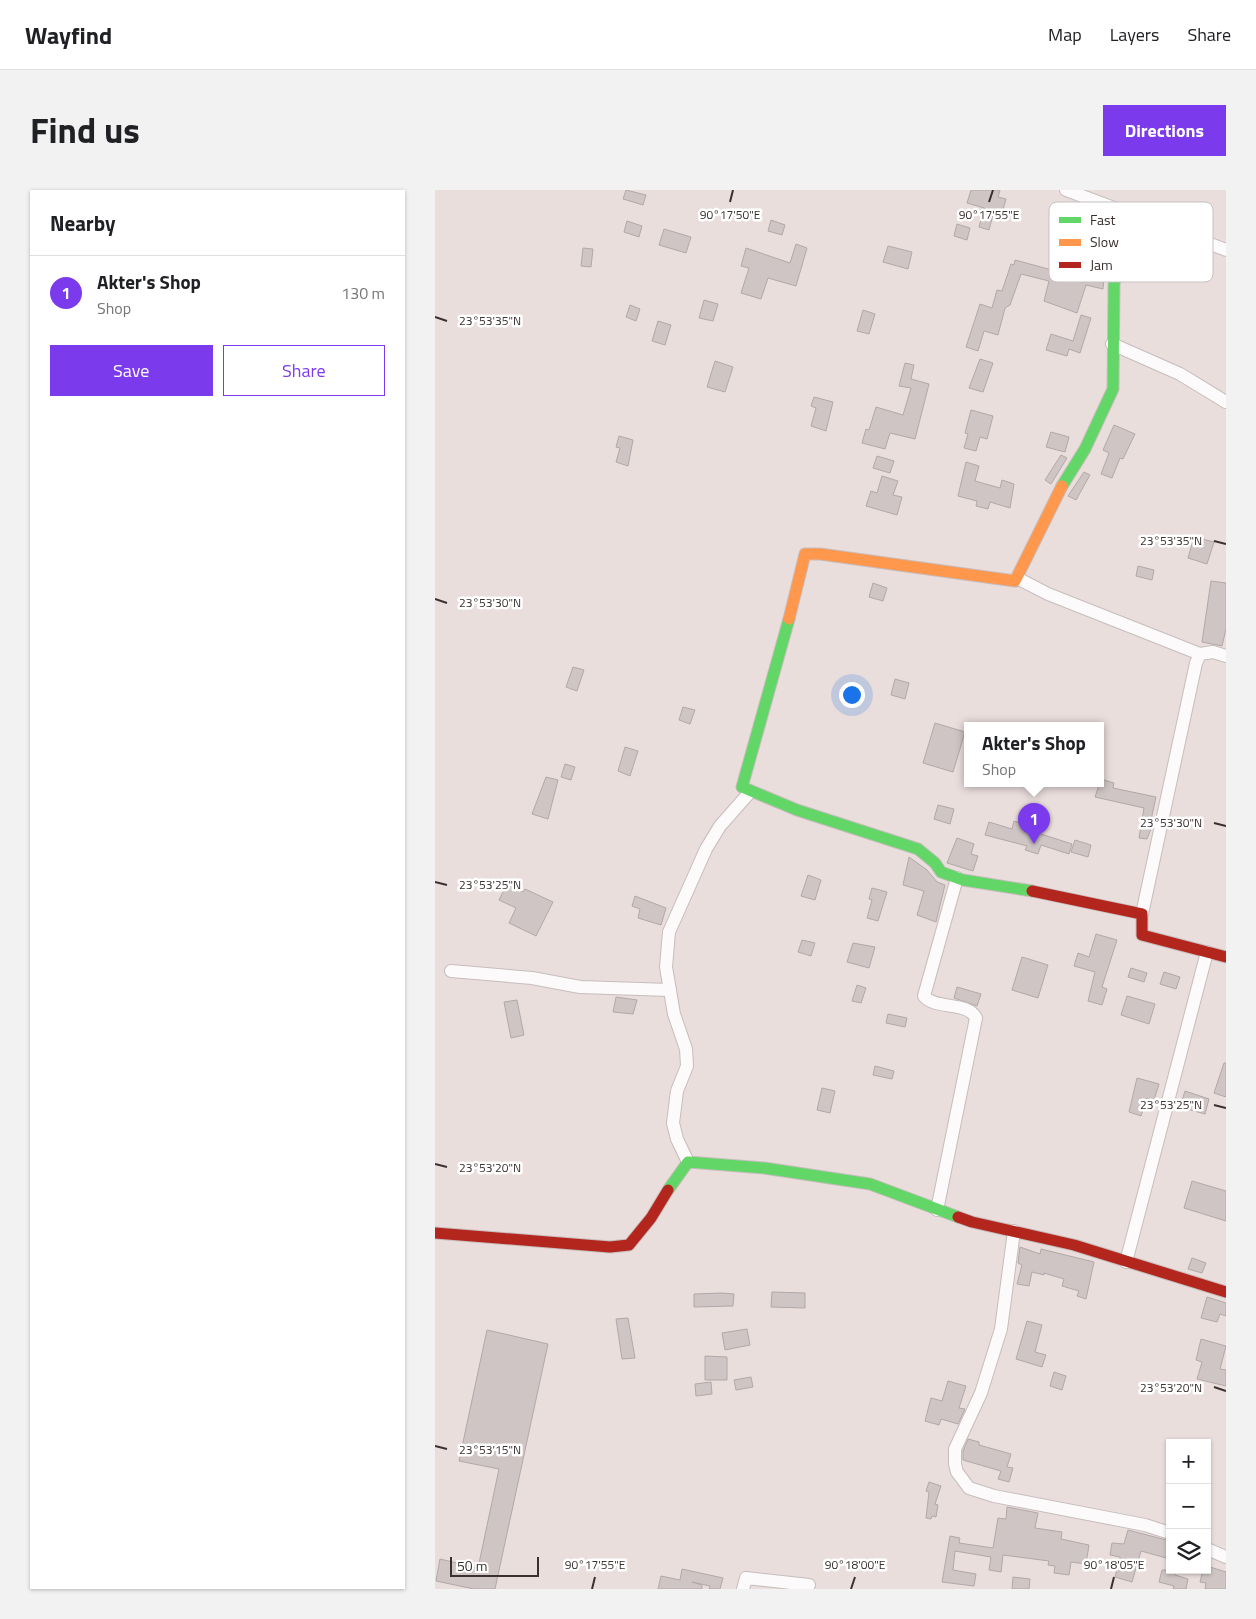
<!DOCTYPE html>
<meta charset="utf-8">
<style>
body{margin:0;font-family:"Titillium Web",sans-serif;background:#f2f2f2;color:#202124}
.controls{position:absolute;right:15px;bottom:15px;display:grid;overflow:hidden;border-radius:0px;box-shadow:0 1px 4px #0004}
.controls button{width:45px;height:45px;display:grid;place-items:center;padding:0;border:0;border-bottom:1px solid #e0e0e0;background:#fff;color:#202124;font:25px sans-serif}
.scale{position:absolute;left:15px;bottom:12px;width:89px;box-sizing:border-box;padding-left:5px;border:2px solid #39302f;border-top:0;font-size:14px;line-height:18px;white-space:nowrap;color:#39302f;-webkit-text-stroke:4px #fff;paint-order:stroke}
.you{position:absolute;left:416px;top:504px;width:18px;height:18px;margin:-12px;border:4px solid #fff;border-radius:50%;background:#1a73e8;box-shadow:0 0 0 8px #1a73e833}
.badge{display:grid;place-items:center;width:32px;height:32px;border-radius:50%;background:#7c3aed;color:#fff;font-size:16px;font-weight:700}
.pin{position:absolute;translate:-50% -41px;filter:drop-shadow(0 1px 2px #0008)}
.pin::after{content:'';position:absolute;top:26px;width:18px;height:15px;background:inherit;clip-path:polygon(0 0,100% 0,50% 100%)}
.popup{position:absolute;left:529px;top:532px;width:140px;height:65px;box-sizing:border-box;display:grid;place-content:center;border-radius:0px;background:#fff;filter:drop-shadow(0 1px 4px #0005);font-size:16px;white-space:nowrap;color:#757577}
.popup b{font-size:19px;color:#202124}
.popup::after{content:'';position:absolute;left:50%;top:100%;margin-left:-10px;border:10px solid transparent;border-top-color:#fff}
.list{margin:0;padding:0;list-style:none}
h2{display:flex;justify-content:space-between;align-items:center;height:65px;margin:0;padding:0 20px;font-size:21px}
h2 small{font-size:16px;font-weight:400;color:#757577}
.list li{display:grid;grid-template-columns:32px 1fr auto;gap:15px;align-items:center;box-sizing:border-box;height:75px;padding:0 20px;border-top:1px solid #e0e0e0}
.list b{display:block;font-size:19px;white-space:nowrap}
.list p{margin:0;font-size:16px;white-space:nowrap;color:#757577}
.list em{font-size:16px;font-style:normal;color:#757577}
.actions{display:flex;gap:10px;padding:15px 20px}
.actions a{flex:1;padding:11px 0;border:1px solid #7c3aed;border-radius:0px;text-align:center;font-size:18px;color:#7c3aed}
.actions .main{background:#7c3aed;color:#fff}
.icon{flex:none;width:28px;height:28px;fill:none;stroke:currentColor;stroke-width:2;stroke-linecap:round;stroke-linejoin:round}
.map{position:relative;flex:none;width:791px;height:1399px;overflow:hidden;border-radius:0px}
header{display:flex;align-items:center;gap:30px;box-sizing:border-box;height:70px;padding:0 25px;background:#fff;border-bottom:1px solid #e0e0e0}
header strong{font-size:24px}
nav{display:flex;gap:28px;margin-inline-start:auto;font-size:18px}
.intro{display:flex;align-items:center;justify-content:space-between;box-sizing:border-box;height:120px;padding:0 30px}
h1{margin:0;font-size:35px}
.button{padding:12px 22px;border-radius:0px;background:#7c3aed;color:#fff;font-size:18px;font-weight:700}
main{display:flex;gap:30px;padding:0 30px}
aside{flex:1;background:#fff;border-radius:0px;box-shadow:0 1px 4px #0004}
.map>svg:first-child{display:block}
</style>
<header>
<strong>Wayfind</strong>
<nav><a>Map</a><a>Layers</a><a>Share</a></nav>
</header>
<div class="intro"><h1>Find us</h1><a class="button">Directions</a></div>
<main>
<aside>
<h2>Nearby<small></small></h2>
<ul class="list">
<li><span class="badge">1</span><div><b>Akter's Shop</b><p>Shop</p></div><em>130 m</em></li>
</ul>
<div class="actions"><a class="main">Save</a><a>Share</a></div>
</aside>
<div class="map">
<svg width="791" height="1399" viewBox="0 0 791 1399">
<rect width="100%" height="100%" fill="#eadedd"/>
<g fill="#cec5c4" stroke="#b1a8a7">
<path d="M 191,0 L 211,5 L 208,15 L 188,9 Z"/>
<path d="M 536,0 L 565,0 L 563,7 L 571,9 L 567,23 L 559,21 L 554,40 L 544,37 L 549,18 L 532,13 Z"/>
<path d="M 336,30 L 350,35 L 347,45 L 333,41 Z"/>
<path d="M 192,31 L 207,36 L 204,47 L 189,42 Z"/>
<path d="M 522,34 L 535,38 L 532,50 L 519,46 Z"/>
<path d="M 229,39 L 256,47 L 251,63 L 224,55 Z"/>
<path d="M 361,54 L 372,58 L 361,96 L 333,88 L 326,109 L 306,103 L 314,78 L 306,76 L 311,58 L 355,73 Z"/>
<path d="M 453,56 L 477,62 L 473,79 L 448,72 Z"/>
<path d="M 148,58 L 158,59 L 156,77 L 146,76 Z"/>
<path d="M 580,70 L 639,86 L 641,79 L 669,87 L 668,99 L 651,95 L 642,123 L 609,111 L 614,91 L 586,84 L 575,115 L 570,118 L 563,145 L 549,141 L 543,161 L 531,157 L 545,114 L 557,118 L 562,100 L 567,101 L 576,74 L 579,75 Z"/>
<path d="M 269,110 L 283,114 L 278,131 L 264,128 Z"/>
<path d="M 195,115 L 205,119 L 201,131 L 191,127 Z"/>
<path d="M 428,120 L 440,124 L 434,144 L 422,141 Z"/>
<path d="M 646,125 L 656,128 L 645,163 L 634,159 L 632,166 L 611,160 L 616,144 L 638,151 Z"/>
<path d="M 223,131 L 236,135 L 230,155 L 217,151 Z"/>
<path d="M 545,169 L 558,173 L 548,202 L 534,198 Z"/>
<path d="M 280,171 L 298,177 L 290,202 L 272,197 Z"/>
<path d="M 470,173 L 479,175 L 476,189 L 494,194 L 480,249 L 455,243 L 450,259 L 427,253 L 431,239 L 434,240 L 441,217 L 468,225 L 476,198 L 464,196 Z"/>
<path d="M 379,207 L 398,212 L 391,241 L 376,236 L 381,218 L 376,216 Z"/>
<path d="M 536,220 L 558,226 L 552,249 L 545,247 L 541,261 L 529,258 L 533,244 L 530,243 Z"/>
<path d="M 679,235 L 700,244 L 688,269 L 685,268 L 677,288 L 666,284 L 674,263 L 668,260 Z"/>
<path d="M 616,242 L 634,247 L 630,262 L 611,257 Z"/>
<path d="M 184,246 L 198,250 L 193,276 L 181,272 L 185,258 L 181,257 Z"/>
<path d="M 626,265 L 632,268 L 616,294 L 610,290 Z"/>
<path d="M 442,266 L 459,271 L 455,283 L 438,278 Z"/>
<path d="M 531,272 L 544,276 L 540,291 L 565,298 L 567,290 L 579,294 L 575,318 L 555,312 L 553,319 L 541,316 L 542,311 L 523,306 Z"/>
<path d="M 649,282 L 655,285 L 641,310 L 633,306 Z"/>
<path d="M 447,286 L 463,291 L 458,305 L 467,307 L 462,325 L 431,316 L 436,301 L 442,303 Z"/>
<path d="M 759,347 L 779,352 L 772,374 L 753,368 Z"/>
<path d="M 703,376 L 719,380 L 717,390 L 701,386 Z"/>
<path d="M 776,391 L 791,393 L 791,439 L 787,456 L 767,452 Z"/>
<path d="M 438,393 L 452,398 L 448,411 L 434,407 Z"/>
<path d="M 138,477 L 149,480 L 142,501 L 131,497 Z"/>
<path d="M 460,489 L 474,493 L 470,509 L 456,505 Z"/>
<path d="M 248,517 L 260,520 L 255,534 L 244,530 Z"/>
<path d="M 500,533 L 530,542 L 518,582 L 488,573 Z"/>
<path d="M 190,557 L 203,561 L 195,586 L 183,581 Z"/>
<path d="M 130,574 L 140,577 L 136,590 L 126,587 Z"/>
<path d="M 111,587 L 123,590 L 113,629 L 97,624 Z"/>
<path d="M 666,589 L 679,593 L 678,598 L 721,607 L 716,630 L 719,631 L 712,649 L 704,648 L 709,618 L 660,607 Z"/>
<path d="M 503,615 L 519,619 L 515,634 L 499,629 Z"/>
<path d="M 579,631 L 595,636 L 594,639 L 609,645 L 637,654 L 634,664 L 606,655 L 603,664 L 590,660 L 592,656 L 550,645 L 554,632 L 577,639 Z"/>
<path d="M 522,648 L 539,654 L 536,664 L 543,666 L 538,681 L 512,673 Z"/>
<path d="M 640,650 L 656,655 L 653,667 L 636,662 Z"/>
<path d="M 474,667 L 492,680 L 502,692 L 510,695 L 501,732 L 482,725 L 489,701 L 468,695 Z"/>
<path d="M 373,685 L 386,690 L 380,710 L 366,706 Z"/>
<path d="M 72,694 L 88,702 L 90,699 L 118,712 L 101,746 L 74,733 L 81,718 L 64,710 Z"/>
<path d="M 437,698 L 452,702 L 443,731 L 432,728 L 437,710 L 434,709 Z"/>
<path d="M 200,706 L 231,718 L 226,735 L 203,728 L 205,719 L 197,716 Z"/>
<path d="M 661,744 L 682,750 L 667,797 L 672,799 L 667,815 L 653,811 L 660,782 L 639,776 L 643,763 L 654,767 Z"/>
<path d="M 367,750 L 380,753 L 376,766 L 363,762 Z"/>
<path d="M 418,753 L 440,757 L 434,778 L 412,772 Z"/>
<path d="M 587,767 L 613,775 L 603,808 L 577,800 Z"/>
<path d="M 696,778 L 712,783 L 709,792 L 693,787 Z"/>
<path d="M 729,782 L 745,787 L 741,799 L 725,794 Z"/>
<path d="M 422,795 L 431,798 L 426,813 L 417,811 Z"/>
<path d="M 522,797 L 546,804 L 542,816 L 519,808 Z"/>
<path d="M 692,806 L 720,814 L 714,834 L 686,825 Z"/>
<path d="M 181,807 L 202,810 L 198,824 L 178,822 Z"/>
<path d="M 82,810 L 89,845 L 76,848 L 69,812 Z"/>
<path d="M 453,824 L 472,828 L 470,837 L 451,833 Z"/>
<path d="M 789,873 L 791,873 L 791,907 L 779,903 Z"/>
<path d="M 440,876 L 459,881 L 457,889 L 438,885 Z"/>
<path d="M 702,888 L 724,894 L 719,910 L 712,908 L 706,926 L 694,922 Z"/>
<path d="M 387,898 L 400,901 L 395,923 L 382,920 Z"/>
<path d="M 750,901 L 774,909 L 770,924 L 745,917 Z"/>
<path d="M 757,991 L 791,1001 L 791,1031 L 749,1018 Z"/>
<path d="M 585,1057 L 605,1064 L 606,1059 L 659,1072 L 651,1109 L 642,1106 L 644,1101 L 627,1096 L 629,1089 L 609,1083 L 609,1085 L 597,1082 L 594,1096 L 582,1094 L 587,1075 L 583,1073 Z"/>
<path d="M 757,1068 L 771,1073 L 767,1083 L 753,1079 Z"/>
<path d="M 337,1102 L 370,1103 L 370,1118 L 336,1117 Z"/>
<path d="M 287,1103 L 299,1104 L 298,1116 L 259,1117 L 259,1104 Z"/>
<path d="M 772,1107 L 791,1113 L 791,1126 L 785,1124 L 782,1132 L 766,1128 Z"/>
<path d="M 193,1128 L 200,1168 L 187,1169 L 181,1129 Z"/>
<path d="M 592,1131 L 607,1135 L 600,1162 L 611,1165 L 607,1177 L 581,1169 Z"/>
<path d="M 312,1139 L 315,1155 L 290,1160 L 287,1143 Z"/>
<path d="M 52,1140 L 113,1154 L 60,1399 L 39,1399 L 1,1391 L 5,1369 L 43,1378 L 64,1279 L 24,1271 Z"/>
<path d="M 766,1149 L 791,1156 L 785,1179 L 791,1180 L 791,1196 L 762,1189 L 767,1172 L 761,1170 Z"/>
<path d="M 270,1166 L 292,1167 L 292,1190 L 270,1190 Z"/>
<path d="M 619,1182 L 631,1186 L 627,1200 L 615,1196 Z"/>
<path d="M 316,1187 L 318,1197 L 301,1200 L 299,1190 Z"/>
<path d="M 513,1191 L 531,1196 L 524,1218 L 530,1219 L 523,1234 L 506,1229 L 504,1235 L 490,1231 L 496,1208 L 507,1211 Z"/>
<path d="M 276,1192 L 277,1204 L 261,1206 L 260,1194 Z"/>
<path d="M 533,1249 L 544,1252 L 544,1255 L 576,1264 L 572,1277 L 578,1278 L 574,1292 L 563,1289 L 566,1281 L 528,1270 L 528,1261 Z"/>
<path d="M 494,1292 L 506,1296 L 500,1314 L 503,1315 L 501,1327 L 497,1326 L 496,1329 L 491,1328 L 494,1302 L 491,1301 Z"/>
<path d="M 572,1317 L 603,1323 L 600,1338 L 627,1342 L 626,1349 L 654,1355 L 651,1374 L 636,1372 L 634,1385 L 619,1383 L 620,1376 L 613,1375 L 614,1371 L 568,1365 L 566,1382 L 554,1380 L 556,1367 L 520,1361 L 518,1380 L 541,1384 L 539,1396 L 507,1392 L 515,1346 L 525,1348 L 524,1353 L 558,1358 L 563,1328 L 571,1329 Z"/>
<path d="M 693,1340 L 735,1351 L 735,1369 L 706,1361 L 697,1392 L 680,1387 L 685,1367 L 675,1365 L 677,1353 L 689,1354 Z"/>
<path d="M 772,1376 L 791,1382 L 791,1399 L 770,1399 L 771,1393 L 765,1392 L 768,1380 L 772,1380 Z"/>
<path d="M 247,1379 L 288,1388 L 285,1399 L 274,1399 L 275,1396 L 257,1392 L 267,1395 L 267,1399 L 223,1399 L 226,1386 L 245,1390 Z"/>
<path d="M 727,1380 L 741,1380 L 740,1385 L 753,1389 L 751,1399 L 738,1399 L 739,1396 L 724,1392 Z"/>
<path d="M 578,1387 L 595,1389 L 594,1399 L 577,1399 Z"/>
</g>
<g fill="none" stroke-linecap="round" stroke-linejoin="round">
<g stroke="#c6bdbc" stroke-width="14">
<g id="street">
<path d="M 631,0 L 791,60"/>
<path d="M 677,154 L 745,184 L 791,212"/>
<path d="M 582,388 L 613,404 L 765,464"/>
<path d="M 707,724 L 761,473 L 765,464 L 778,462 L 791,466"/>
<path d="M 16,781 L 97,788 L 145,797 L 235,800"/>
<path d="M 253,972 L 242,949 L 238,933 L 242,901 L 252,876 L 251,859 L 239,824 L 231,777 L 234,742 L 271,659 L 285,636 L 315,602"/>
<path d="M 502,1020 L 541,828 C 533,811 500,820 489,806 L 522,688"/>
<path d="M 579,1041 L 566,1139 L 546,1203 L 520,1259 L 520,1274 L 522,1282 L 534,1298 L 559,1306 L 710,1335 L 735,1343"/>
<path d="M 691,1072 L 772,762"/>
<path d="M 772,1359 L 791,1367"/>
<path d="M 308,1399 L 311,1388 L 374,1395"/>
</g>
</g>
<g stroke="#c6bdbc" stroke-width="13">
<g id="fast">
<path d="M 627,296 L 650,259 L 678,199 L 679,95 L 691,21"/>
<path d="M 354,429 L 307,597 L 362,620 L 483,659 L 500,673 L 506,682 L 528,690 L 597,701"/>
<path d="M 233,1000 L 253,972 L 329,978 L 435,994 L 523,1027"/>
</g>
</g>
<g stroke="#c6bdbc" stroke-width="13">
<path id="slow" d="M 354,429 L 370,364 L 385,364 L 580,391 L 627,296"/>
</g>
<g stroke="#c6bdbc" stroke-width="13">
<g id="jam">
<path d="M 597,701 L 707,724 L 707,745 L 791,767"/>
<path d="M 523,1027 L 537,1032 L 639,1055 L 791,1102"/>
<path d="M 0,1043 L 175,1057 L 194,1055 L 216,1028 L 233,1000"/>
</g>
</g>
<use href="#street" stroke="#fcfafa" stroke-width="12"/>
<use href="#fast" stroke="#63d668" stroke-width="11"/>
<use href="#slow" stroke="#ff974d" stroke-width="11"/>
<use href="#jam" stroke="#b3261e" stroke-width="11"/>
</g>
<path fill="none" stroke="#39302f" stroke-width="2" d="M 295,12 L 298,0M 554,12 L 558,0M 0,127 L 12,131M 779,351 L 791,354M 0,409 L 12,413M 779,633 L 791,636M 0,692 L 12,695M 779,915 L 791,918M 0,974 L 12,977M 779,1197 L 791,1201M 0,1256 L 12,1259M 157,1399 L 160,1387M 416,1399 L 420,1387M 676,1399 L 679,1387"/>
<rect x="614" y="12" width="164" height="80" rx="8" fill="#fff" stroke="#c4c1c1" stroke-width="1"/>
<rect x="624" y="27" width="22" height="6" fill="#63d668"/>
<rect x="624" y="49" width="22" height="7" fill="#ff974d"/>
<rect x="624" y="72" width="22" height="6" fill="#b3261e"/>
<g font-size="14" fill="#39302f">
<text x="655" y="35">Fast</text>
<text x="655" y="57">Slow</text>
<text x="655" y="80">Jam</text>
</g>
<g font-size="12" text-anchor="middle" fill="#39302f" stroke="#fff" stroke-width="5" stroke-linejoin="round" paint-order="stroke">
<text x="295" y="29">90°17'50"E</text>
<text x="554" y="29">90°17'55"E</text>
<text x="55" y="135">23°53'35"N</text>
<text x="736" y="355">23°53'35"N</text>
<text x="55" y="417">23°53'30"N</text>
<text x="736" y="637">23°53'30"N</text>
<text x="55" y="699">23°53'25"N</text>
<text x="736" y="919">23°53'25"N</text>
<text x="55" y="982">23°53'20"N</text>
<text x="736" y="1202">23°53'20"N</text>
<text x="55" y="1264">23°53'15"N</text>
<text x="160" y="1379">90°17'55"E</text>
<text x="420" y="1379">90°18'00"E</text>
<text x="679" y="1379">90°18'05"E</text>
</g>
</svg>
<div class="controls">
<button>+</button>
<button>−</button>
<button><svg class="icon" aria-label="layers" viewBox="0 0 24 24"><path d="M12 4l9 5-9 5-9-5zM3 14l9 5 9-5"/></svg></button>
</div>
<div class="scale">50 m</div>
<div class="you"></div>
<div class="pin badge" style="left:599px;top:654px">1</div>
<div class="popup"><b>Akter's Shop</b>Shop</div>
</div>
</main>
